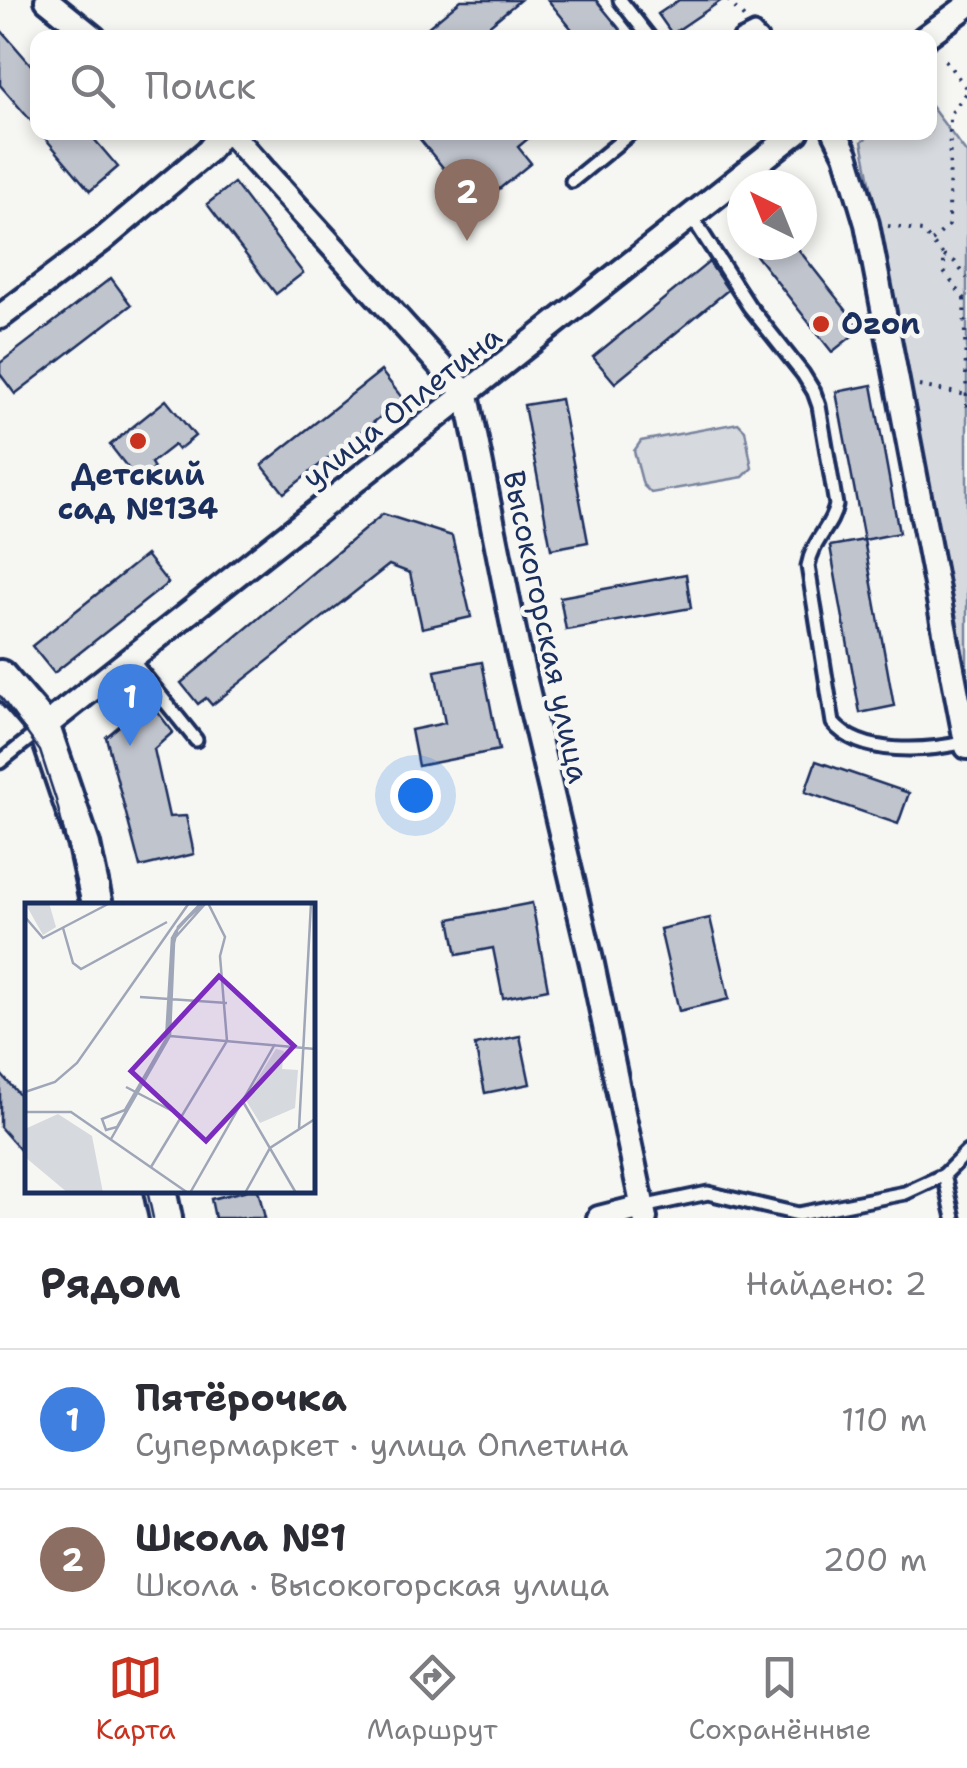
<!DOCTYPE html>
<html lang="ru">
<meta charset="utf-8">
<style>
body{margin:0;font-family:"Shantell Sans",sans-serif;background:#f2f2f3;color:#2b2b33}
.compass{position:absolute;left:727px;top:170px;width:90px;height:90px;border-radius:50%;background:#fff;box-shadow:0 5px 15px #0003;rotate:317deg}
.you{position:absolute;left:415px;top:795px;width:35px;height:35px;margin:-25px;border:8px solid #fff;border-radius:50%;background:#1a73e8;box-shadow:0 0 0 15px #1a73e833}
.badge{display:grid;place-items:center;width:65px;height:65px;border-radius:50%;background:#c8321e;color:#fff;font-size:32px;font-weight:700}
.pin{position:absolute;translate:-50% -82px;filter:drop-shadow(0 2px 5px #0008)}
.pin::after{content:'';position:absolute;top:52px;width:35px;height:30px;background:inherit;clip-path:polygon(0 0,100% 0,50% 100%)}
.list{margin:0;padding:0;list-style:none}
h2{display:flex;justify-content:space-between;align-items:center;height:130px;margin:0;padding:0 40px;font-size:42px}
h2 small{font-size:32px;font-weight:400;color:#7c7c81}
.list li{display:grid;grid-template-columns:65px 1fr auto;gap:30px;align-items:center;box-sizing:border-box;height:140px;padding:0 40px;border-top:2px solid #e1e1e2}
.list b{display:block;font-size:38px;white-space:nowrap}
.list p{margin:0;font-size:32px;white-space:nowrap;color:#7c7c81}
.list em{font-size:32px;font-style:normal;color:#7c7c81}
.icon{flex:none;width:55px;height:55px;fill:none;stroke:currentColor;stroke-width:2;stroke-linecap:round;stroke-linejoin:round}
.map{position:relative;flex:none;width:967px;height:1218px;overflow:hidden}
.search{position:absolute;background:#fff;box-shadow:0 5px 15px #0003;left:30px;right:30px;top:30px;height:110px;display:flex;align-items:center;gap:25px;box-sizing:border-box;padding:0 35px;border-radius:20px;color:#7c7c81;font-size:38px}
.sheet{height:410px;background:#fff}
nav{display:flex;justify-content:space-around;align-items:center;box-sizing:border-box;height:140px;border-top:2px solid #e1e1e2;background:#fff;font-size:28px;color:#7c7c81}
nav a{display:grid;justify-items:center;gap:5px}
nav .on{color:#c8321e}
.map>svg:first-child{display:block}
</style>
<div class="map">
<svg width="967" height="1218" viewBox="0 0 967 1218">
<rect width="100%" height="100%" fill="#f6f6f2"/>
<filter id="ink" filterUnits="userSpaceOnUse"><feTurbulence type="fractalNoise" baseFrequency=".01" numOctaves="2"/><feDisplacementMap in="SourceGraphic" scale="20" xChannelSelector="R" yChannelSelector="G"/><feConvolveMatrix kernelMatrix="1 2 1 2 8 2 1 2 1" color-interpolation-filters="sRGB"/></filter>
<g filter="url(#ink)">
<g fill="#d6d9dd" stroke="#78849e" stroke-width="2.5">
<path d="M 930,105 L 967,154 L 967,673 L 862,141 L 874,133 L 930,132 Z"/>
<path d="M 738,423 L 745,430 L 752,468 L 743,477 L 651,493 L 643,485 L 634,451 L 641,441 Z"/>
</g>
<g fill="#c0c4cd" stroke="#1b2f5e" stroke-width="2.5">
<path d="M 461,0 L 520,0 L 474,38 L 415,38 Z"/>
<path d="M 548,0 L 596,0 L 627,38 L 579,38 Z"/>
<path d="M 679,0 L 722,0 L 672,34 L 658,14 Z"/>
<path d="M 0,29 L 38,73 L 38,129 L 0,85 Z"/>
<path d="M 40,132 L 88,132 L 118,167 L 90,191 Z"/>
<path d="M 414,132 L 536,132 L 518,147 L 531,163 L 476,208 Z"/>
<path d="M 234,183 L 303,273 L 276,294 L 207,204 Z"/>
<path d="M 748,245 L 795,245 L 861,329 L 832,352 Z"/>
<path d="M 709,262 L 728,290 L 615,383 L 593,357 Z"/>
<path d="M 111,278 L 131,305 L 15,394 L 0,374 L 0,363 Z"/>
<path d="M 381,371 L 403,399 L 284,493 L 262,465 Z"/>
<path d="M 872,385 L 899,533 L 864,540 L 836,392 Z"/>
<path d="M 561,399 L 588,542 L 551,549 L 524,405 Z"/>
<path d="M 166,400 L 195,436 L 178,450 L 174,445 L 151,463 L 154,468 L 138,481 L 110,445 Z"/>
<path d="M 383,514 L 452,536 L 471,617 L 422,628 L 410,573 L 389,565 L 212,705 L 206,698 L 198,704 L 181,683 Z"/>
<path d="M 864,540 L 894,706 L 860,713 L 830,546 Z"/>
<path d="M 146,555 L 168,583 L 54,673 L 32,646 Z"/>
<path d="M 686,574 L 691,608 L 566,630 L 560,597 Z"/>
<path d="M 482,662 L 499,750 L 418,766 L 411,730 L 445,723 L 435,671 Z"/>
<path d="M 149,701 L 173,732 L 154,749 L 169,817 L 186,816 L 194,854 L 140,867 L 106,737 Z"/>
<path d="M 816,761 L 909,793 L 898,824 L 805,792 Z"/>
<path d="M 532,903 L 548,989 L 503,998 L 493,948 L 457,955 L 450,919 Z"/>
<path d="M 710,918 L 729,999 L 679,1011 L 660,929 Z"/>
<path d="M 520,1036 L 530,1084 L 485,1093 L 475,1045 Z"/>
<path d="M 0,1073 L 28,1105 L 28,1159 L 0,1127 Z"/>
<path d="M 248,1190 L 258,1190 L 265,1218 L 215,1218 L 211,1199 Z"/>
</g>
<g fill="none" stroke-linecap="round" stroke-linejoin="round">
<g stroke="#1b2f5e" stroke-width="19">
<g id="lane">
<path d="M 620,0 L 650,38"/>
<path d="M 740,38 L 754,31 L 761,38"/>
<path d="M 572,181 L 632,132"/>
<path d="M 690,214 L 749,306 L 803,374 L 814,392 L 819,406 L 836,505 C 832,527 813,539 808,566 L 833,723 C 861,757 928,751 966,742"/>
<path d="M 131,659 L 196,740"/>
<path d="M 0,762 L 40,730"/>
<path d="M 944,1175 L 954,1218"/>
<path d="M 642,1207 L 708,1193 L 798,1214 L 905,1193 L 944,1175 L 967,1152"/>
</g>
</g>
<g stroke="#1b2f5e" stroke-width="30">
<g id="street">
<path d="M 47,0 L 94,38"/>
<path d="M 924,38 L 967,6"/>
<path d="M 229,132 L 467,395 L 518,651 L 592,964 L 645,1218"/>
<path d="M 835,132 L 846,154 L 867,224 L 967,747"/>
<path d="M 0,317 L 101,241 L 208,151 L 223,132"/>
<path d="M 44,727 L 797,132"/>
<path d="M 599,1218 L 642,1207"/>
</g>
</g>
<g stroke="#1b2f5e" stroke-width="38">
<g id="secondary">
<path d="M 0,676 L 44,727 L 84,845 L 97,906"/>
<path d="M 160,1190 L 166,1218"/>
</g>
</g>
<g stroke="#1b2f5e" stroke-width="4" stroke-dasharray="2.5 8" stroke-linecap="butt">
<path d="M 728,0 L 745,19"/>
<path d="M 945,60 L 967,89"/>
<path d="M 888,226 L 922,231 L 944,256 L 944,272 L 967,302"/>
<path d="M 932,241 L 949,225 L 950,115 L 967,92"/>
<path d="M 944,256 L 955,262 L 967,278"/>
<path d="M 964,299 L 967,409"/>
<path d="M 919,386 L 967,395"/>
</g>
<use href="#lane" stroke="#f6f6f2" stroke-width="11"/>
<use href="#street" stroke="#f6f6f2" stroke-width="22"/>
<use href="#secondary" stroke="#f6f6f2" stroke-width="30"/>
<g stroke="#1b2f5e" stroke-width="2.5">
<path d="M 0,696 L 40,751 L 56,800 L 82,906"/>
<path d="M 147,1190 L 153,1218"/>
</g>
</g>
</g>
<g fill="#c8321e" stroke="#f6f6f2" stroke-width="4">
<circle cx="821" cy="324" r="10"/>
<circle cx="138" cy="441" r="10"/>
</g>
<g text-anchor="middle" stroke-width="9" stroke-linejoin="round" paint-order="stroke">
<g font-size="30" font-weight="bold" fill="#1b2f5e" stroke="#f6f6f2" text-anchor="start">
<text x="841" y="334">Ozon</text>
<text x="138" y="485" text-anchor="middle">Детский<tspan x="138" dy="34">сад №134</tspan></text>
</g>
<g font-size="30" fill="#1b2f5e" stroke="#f6f6f2">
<text transform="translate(402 407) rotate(-38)" y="10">улица Оплетина</text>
<text transform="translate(546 627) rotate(78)" y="10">Высокогорская улица</text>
</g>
</g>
<g transform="translate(25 903)">
<rect width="290" height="290" fill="#f6f6f2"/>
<path d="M 0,0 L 24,0 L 31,24 L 18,32 ZM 251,146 L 259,148 L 257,166 L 273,167 L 270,205 L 235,220 L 220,196 ZM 33,211 L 67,233 L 78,290 L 43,290 L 0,254 L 0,226 Z" fill="#d6d9dd"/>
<path fill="none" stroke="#9ea6b7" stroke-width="2.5" d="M 179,0 L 164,14 L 151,28 L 147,35 L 141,136 L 100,207 L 77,216 L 81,227 L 92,224 L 143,134 L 148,37 L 181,0M 0,14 L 18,35 L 85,0M 38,25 L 48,60 L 56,66 L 142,19M 115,94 L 202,100M 145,133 L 290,146M 101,184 L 157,213M 0,189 L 30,179 L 52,160 L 164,0M 217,197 L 271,290M 0,209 L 46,209 L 163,290M 274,226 L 286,0M 86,236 L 145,133 L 149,40 L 153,24 L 176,0M 126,264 L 202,138 L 195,53 L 200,34 L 183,0M 165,290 L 250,141M 220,290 L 245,245 L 290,216"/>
<path fill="#7b2cbf" fill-opacity="0.15" stroke="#7b2cbf" stroke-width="5" d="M 194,73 L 269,143 L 181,238 L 106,168 Z"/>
<rect width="290" height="290" fill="none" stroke="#1b2f5e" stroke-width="5"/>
</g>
</svg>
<svg class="compass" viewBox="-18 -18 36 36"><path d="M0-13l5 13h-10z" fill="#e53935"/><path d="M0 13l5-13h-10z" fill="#7c7c81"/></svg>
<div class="you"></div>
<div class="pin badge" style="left:130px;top:746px;background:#3f7fe0">1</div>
<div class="pin badge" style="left:467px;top:241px;background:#8d6e63">2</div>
<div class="search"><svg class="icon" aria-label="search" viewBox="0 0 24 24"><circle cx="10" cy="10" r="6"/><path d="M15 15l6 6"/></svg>Поиск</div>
</div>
<section class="sheet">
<h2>Рядом<small>Найдено: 2</small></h2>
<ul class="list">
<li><span class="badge" style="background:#3f7fe0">1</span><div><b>Пятёрочка</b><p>Супермаркет · улица Оплетина</p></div><em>110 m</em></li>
<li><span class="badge" style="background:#8d6e63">2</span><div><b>Школа №1</b><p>Школа · Высокогорская улица</p></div><em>200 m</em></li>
</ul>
</section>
<nav>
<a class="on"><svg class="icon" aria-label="map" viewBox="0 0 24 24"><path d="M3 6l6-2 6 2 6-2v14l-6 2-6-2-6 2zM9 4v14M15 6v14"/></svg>Карта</a>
<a><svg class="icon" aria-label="directions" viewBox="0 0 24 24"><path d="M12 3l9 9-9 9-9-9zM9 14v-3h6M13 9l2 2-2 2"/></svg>Маршрут</a>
<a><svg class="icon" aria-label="saved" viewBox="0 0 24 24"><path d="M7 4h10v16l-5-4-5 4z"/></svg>Сохранённые</a>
</nav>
